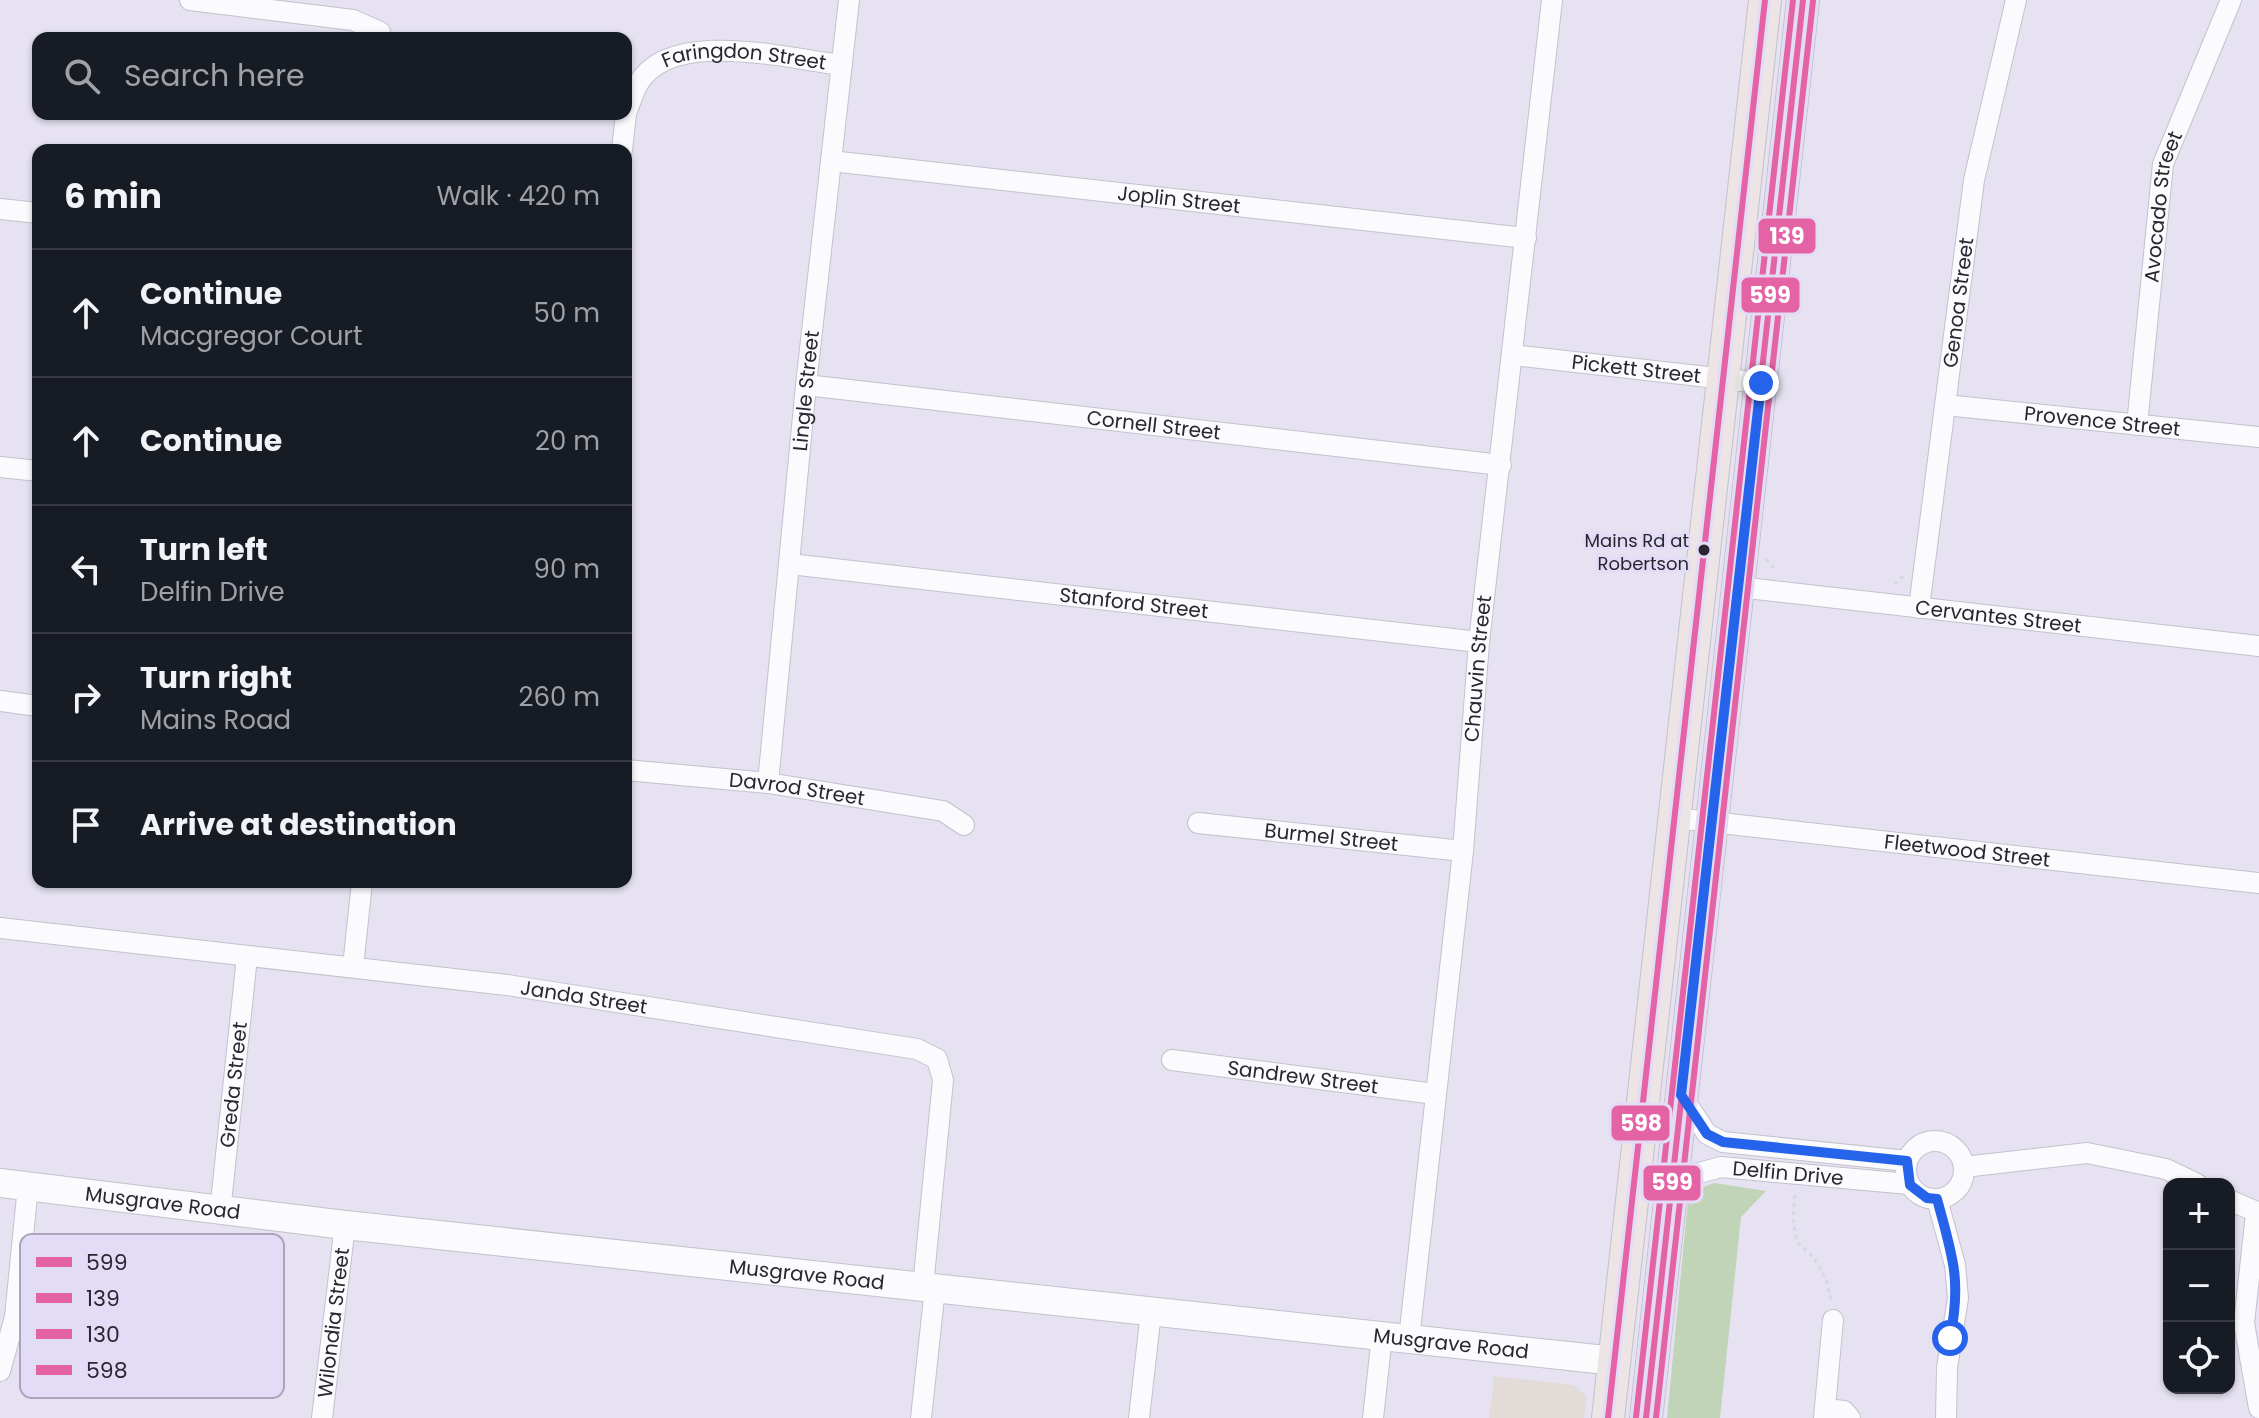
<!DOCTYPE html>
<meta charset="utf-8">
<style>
body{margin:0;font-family:Poppins,sans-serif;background:#242831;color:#f1f3f6}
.controls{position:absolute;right:24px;bottom:24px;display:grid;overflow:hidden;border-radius:16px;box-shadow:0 2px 6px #0004}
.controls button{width:72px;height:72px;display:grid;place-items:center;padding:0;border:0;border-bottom:2px solid #363941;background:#171b24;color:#f1f3f6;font:40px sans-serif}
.stop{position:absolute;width:24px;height:24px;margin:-18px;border:6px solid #2563eb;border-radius:50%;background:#fff}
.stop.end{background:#2563eb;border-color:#fff;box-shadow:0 2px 8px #0008}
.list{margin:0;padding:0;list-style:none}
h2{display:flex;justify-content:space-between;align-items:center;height:104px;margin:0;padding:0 32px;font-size:34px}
h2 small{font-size:26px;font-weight:400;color:#9ea1a6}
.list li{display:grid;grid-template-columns:52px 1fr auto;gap:24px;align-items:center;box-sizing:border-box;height:128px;padding:0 32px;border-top:2px solid #363941}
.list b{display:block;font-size:30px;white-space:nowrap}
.list p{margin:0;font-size:26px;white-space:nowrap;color:#9ea1a6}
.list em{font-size:26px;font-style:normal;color:#9ea1a6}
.icon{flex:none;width:44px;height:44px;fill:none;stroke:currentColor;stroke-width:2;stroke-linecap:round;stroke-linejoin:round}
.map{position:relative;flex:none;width:2259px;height:1418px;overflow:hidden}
.search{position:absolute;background:#171b24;box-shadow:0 2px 6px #0004;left:32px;top:32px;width:600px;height:88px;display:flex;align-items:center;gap:20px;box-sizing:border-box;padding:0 28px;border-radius:16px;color:#9ea1a6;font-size:30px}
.panel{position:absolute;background:#171b24;box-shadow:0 2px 6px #0004;left:32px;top:144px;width:600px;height:744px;border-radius:16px}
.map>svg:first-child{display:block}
</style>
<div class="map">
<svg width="2259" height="1418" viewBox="0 0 2259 1418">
<rect width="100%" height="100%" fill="#e6e2f1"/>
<path fill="#e2dbd7" d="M 1494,1376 L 1574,1385 L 1587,1397 L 1584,1418 L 1489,1418 Z"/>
<path fill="#c2d4b7" d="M 1714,1183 L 1766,1191 L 1741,1217 L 1720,1418 L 1667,1418 L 1688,1200 L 1701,1188 Z"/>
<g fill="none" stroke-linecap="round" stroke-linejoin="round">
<g stroke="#c4c1cd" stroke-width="22">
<g id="street">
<path d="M 190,0 L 353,20 L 380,32"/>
<path id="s1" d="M 626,113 C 630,104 633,93 638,84 C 671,27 788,59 842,65"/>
<path d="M 622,150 L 626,114"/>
<path id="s2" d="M 831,161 L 1526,238"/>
<path d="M 0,209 L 38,213"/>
<path id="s3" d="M 1513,355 L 1761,383"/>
<path id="s4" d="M 806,385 L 1501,465"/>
<path id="s5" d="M 1945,405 L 2259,437"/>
<path id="s6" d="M 2137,425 L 2163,164 L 2231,0"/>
<path d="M 0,467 L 38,471"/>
<path id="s7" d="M 790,564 L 1479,642"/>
<path id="s8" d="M 1738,587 L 2259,646"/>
<path id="s9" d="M 1919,608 L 1974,180 L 2016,0"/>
<path d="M 0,701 L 38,706"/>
<path id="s10" d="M 626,770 L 768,783 L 943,811 L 964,825"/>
<path id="s11" d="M 768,783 L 806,385 L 849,0"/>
<path id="s12" d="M 1675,818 L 2259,883"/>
<path id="s13" d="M 1198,823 L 1463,851"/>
<path id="s14" d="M 0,928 L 507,985 L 917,1049 L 937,1059 L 943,1080 L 923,1287"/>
<path d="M 353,967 L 362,882"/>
<path id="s15" d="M 1172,1060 L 1435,1094"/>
<path d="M 1681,1095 L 1707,1134 L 1723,1142 L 1907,1161"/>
<circle cx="1935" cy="1170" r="29"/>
<path d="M 1964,1167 L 2087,1153 L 2166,1169 L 2197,1184"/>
<path id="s16" d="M 1671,1188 L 1699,1173 L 1721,1167 L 1909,1184"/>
<path d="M 1937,1199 L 1955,1265 L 1958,1298 L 1947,1368 L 1946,1418"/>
<path d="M 2229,1200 L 2259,1213"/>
<path id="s17" d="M 220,1212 L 247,957"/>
<path d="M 2256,1214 L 2244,1323 L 2259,1408"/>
<path id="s18" d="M 1409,1339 L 1463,851 L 1479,642 L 1552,0"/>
<path d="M 0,1371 L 15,1317 L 28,1186"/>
<path d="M 1825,1409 L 1844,1411 L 1850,1418"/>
<path id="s19" d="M 322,1418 L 345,1225"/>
<path d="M 921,1418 L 935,1288"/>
<path d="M 1139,1418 L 1151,1312"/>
<path d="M 1373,1418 L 1382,1336"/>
<path d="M 1824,1418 L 1833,1320"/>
</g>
</g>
<g stroke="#c4c1cd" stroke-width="30">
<g id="secondary">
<path id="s20" d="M 0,1183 L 345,1225 L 1615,1361"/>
</g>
</g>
<g stroke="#c3c1c9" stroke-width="34">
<g id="primary">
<path d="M 1608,1418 L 1765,0"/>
<path d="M 1646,1418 L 1803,0"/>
</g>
</g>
<g stroke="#d8d8dc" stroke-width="3" stroke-dasharray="4 4" stroke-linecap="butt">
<path d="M 1766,559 L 1776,571"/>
<path d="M 1894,584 L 1905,575"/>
<path d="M 1795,1195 L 1793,1220 L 1797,1242 L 1814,1258 L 1826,1279 L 1831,1300"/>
</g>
<use href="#street" stroke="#fbfbfd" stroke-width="20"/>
<use href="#secondary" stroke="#fbfbfd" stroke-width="28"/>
<use href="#primary" stroke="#ede5e5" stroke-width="32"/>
<g stroke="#e3dcf7" stroke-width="12">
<path id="bus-1" d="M 1646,1418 L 1803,0"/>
</g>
<g stroke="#e3dcf7" stroke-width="12">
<path id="bus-2" d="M 1656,1418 L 1813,1"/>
</g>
<g stroke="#e3dcf7" stroke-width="12">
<path id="bus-3" d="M 1636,1417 L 1793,0"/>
</g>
<g stroke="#e3dcf7" stroke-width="12">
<path id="bus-4" d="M 1608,1418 L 1765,0"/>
</g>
<use href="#bus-1" stroke="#e463a4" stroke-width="6"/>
<use href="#bus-2" stroke="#e463a4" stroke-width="6"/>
<use href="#bus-3" stroke="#e463a4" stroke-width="6"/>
<use href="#bus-4" stroke="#e463a4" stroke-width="6"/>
</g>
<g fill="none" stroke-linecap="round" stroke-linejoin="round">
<path stroke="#2563eb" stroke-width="10" d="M 1761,383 L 1681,1095 L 1707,1134 L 1723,1142 L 1907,1161 L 1910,1185 L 1927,1198 L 1937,1199 C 1952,1255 1962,1279 1950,1338"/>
</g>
<circle fill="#292630" stroke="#e3dcf7" stroke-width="3" cx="1704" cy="550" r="7"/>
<g text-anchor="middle" stroke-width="6" stroke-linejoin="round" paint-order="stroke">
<g font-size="18" fill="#292630" stroke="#e3dcf7" text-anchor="end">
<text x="1689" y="547">Mains Rd at<tspan x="1689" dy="23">Robertson</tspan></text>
</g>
<g font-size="20" fill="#292630" stroke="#e3dcf7">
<text dy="7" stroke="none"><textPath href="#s1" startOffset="148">Faringdon Street</textPath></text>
<text dy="7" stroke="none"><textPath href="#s2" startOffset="350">Joplin Street</textPath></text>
<text dy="7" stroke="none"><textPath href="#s6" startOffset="220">Avocado Street</textPath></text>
<text dy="7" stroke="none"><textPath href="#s9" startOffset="308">Genoa Street</textPath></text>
<text dy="7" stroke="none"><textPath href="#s3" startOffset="124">Pickett Street</textPath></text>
<text dy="7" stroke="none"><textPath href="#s11" startOffset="394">Lingle Street</textPath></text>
<text dy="7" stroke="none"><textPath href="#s5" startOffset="158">Provence Street</textPath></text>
<text dy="7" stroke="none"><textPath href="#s4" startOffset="350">Cornell Street</textPath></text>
<text dy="7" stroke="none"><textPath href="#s7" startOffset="346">Stanford Street</textPath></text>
<text dy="7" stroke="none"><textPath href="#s8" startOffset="262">Cervantes Street</textPath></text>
<text dy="7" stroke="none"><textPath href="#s18" startOffset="674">Chauvin Street</textPath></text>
<text dy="7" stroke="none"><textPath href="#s10" startOffset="172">Davrod Street</textPath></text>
<text dy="7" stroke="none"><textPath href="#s13" startOffset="134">Burmel Street</textPath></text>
<text dy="7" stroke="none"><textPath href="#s12" startOffset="294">Fleetwood Street</textPath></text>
<text dy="7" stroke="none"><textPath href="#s14" startOffset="588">Janda Street</textPath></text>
<text dy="7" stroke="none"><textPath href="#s15" startOffset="132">Sandrew Street</textPath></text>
<text dy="7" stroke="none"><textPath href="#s17" startOffset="128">Greda Street</textPath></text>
<text dy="7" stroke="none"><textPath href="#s16" startOffset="122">Delfin Drive</textPath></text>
<text dy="7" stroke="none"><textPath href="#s20" startOffset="164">Musgrave Road</textPath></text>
<text dy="7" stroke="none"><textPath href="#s20" startOffset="812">Musgrave Road</textPath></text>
<text dy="7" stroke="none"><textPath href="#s19" startOffset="96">Wilondia Street</textPath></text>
<text dy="7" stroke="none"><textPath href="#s20" startOffset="1460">Musgrave Road</textPath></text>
</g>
</g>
<rect x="20" y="1234" width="264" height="164" rx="12" fill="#e3dcf7" stroke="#aba5bb" stroke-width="2"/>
<rect x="36" y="1257" width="36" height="10" fill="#e463a4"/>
<rect x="36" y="1293" width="36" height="10" fill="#e463a4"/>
<rect x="36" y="1329" width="36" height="10" fill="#e463a4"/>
<rect x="36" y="1365" width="36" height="10" fill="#e463a4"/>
<g font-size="22" fill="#292630">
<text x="86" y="1270">599</text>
<text x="86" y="1306">139</text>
<text x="86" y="1342">130</text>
<text x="86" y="1378">598</text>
</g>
<g stroke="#e3dcf7" stroke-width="3">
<rect x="1757" y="217" width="60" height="38" rx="8" fill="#e463a4"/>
<rect x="1740" y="276" width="61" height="38" rx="8" fill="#e463a4"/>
<rect x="1610" y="1104" width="61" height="38" rx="8" fill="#e463a4"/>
<rect x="1642" y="1164" width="60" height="38" rx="8" fill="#e463a4"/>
</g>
<g font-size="22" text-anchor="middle" font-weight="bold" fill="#fff">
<text x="1787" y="244">139</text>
<text x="1770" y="303">599</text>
<text x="1641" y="1131">598</text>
<text x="1672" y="1190">599</text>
</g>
</svg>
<div class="controls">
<button>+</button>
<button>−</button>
<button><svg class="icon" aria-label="locate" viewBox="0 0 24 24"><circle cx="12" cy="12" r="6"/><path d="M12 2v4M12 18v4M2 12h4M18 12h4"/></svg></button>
</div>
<div class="stop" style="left:1950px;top:1338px"></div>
<div class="stop end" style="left:1761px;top:383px"></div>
<div class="search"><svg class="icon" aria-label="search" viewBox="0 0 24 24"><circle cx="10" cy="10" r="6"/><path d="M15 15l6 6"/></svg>Search here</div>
<section class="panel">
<h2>6 min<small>Walk · 420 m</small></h2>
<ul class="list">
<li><svg class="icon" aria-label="ahead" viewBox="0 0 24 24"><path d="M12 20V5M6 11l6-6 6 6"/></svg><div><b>Continue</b><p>Macgregor Court</p></div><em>50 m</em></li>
<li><svg class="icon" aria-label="ahead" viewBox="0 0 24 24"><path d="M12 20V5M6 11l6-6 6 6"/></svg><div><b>Continue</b></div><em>20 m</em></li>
<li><svg class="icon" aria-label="left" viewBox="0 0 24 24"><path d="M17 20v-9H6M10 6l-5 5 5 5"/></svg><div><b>Turn left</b><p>Delfin Drive</p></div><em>90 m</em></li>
<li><svg class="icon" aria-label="right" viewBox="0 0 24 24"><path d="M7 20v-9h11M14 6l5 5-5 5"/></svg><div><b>Turn right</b><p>Mains Road</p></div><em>260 m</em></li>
<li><svg class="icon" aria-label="arrive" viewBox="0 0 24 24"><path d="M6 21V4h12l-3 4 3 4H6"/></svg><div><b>Arrive at destination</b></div></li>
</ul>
</section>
</div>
